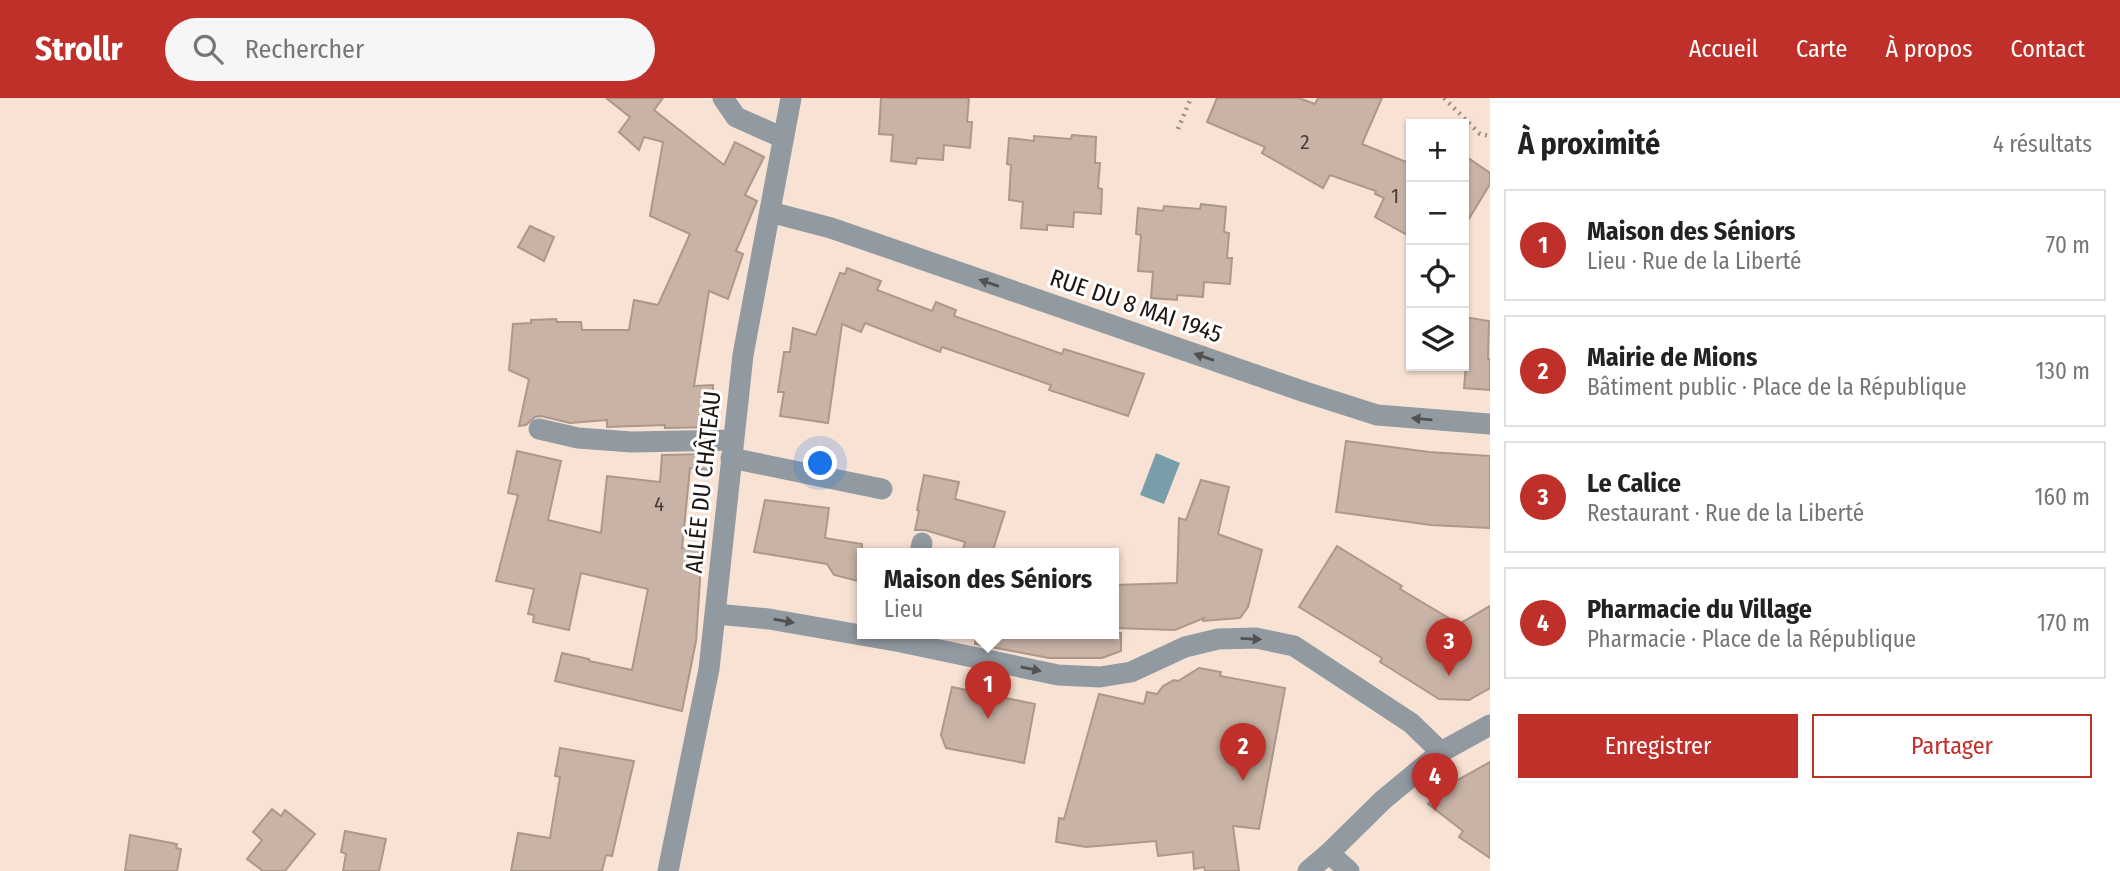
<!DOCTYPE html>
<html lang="fr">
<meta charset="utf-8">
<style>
body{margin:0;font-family:"Fira Sans Condensed",sans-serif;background:#f6f6f6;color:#222}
.controls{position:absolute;right:21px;top:21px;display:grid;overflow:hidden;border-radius:0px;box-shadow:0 2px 5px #0004}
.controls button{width:63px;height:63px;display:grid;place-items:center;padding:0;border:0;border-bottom:2px solid #e0e0e0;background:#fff;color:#222;font:35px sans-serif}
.you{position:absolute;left:821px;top:366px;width:24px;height:24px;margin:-18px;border:5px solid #fff;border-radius:50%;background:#1a73e8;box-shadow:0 0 0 10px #1a73e833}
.badge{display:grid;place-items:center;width:46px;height:46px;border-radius:50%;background:#be3029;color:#fff;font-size:23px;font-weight:700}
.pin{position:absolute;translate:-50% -58px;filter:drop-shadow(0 2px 4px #0008)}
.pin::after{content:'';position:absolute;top:37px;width:24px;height:21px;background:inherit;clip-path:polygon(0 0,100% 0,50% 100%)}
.popup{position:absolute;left:857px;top:450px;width:262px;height:91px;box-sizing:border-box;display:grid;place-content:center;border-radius:0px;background:#fff;filter:drop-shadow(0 2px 5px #0005);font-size:23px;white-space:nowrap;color:#767676}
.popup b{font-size:26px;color:#222}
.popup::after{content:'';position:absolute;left:50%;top:100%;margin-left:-14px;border:14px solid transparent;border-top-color:#fff}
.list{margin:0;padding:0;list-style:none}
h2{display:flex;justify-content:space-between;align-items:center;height:91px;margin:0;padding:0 28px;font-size:30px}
h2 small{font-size:23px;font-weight:400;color:#767676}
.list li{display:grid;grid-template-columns:46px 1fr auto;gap:21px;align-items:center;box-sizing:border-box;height:112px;margin:0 14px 14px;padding:0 14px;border:2px solid #e0e0e0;border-radius:0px}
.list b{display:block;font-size:26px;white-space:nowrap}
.list p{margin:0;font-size:23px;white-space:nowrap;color:#767676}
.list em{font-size:23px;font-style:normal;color:#767676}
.actions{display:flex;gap:14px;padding:21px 28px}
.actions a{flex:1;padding:16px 0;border:2px solid #be3029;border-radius:0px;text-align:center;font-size:24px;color:#be3029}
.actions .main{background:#be3029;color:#fff}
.icon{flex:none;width:38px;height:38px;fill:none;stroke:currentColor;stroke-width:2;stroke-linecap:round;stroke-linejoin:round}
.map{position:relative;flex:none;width:1490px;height:773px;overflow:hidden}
header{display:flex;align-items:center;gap:42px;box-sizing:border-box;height:98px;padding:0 35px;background:#be3029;color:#fff}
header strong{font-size:33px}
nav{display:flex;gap:38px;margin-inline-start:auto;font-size:24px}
.search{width:490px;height:63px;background:#f6f6f6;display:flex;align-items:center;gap:18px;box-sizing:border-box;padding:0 24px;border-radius:38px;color:#767676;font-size:26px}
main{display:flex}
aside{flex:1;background:#fff}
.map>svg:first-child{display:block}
</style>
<header>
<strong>Strollr</strong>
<div class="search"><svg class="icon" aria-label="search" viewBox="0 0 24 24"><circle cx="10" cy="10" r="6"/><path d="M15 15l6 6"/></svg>Rechercher</div>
<nav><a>Accueil</a><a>Carte</a><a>À propos</a><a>Contact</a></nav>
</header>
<main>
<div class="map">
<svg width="1490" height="773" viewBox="0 0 1490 773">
<rect width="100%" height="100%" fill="#f8e2d4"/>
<path fill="#789ea9" d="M 1156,355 L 1180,365 L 1164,406 L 1140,397 Z"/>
<g fill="#c8b3a6" stroke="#ac988b" stroke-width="2">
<path d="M 606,0 L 663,0 L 654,12 L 724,67 L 735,44 L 764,59 L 745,97 L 757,103 L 736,153 L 743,156 L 728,201 L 709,193 L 694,288 L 713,287 L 714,329 L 665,330 L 665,327 L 607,329 L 607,322 L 570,325 L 541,318 L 535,319 L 526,327 L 519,328 L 529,281 L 509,272 L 513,226 L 531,225 L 531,222 L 556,221 L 557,224 L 581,224 L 582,232 L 629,232 L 634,202 L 658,207 L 690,136 L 650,118 L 663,44 L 644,39 L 639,52 L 619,34 L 630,19 Z"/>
<path d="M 881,0 L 969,0 L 967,24 L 972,24 L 970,50 L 944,47 L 943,62 L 917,60 L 916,66 L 891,63 L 893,37 L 879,36 Z"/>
<path d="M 1217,0 L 1299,0 L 1315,6 L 1318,0 L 1382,0 L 1362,46 L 1411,66 L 1411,139 L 1375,119 L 1384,100 L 1375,96 L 1376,93 L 1330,77 L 1323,90 L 1262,55 L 1265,49 L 1207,24 Z"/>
<path d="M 1072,37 L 1096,39 L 1095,65 L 1100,65 L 1098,90 L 1102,91 L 1101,116 L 1074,114 L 1073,129 L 1047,127 L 1047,132 L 1021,130 L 1023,104 L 1009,102 L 1011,67 L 1007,66 L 1009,40 L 1034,43 L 1034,38 L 1071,41 Z"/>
<path d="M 1464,57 L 1490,75 L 1490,86 L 1464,129 Z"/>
<path d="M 1201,106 L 1226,109 L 1224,134 L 1229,135 L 1227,160 L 1232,160 L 1230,186 L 1204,184 L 1203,199 L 1177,197 L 1177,202 L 1151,200 L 1153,174 L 1138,173 L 1141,137 L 1136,136 L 1138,110 L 1163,113 L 1164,108 L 1200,111 Z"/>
<path d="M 530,128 L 554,139 L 544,163 L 518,149 Z"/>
<path d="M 847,170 L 881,183 L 877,192 L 932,213 L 936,204 L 956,212 L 954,218 L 1062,256 L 1064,251 L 1144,276 L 1128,318 L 1049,292 L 1051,287 L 942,249 L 940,254 L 865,225 L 861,234 L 842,226 L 828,325 L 780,318 L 784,294 L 778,294 L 784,254 L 790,254 L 793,230 L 816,237 L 840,175 L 845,176 Z"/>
<path d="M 1464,219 L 1489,223 L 1488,261 L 1490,261 L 1490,292 L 1464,290 L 1467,253 L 1464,252 Z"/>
<path d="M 1346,343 L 1429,354 L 1490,358 L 1490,430 L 1431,427 L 1336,414 Z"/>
<path d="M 517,353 L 561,363 L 548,422 L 601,435 L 607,378 L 660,384 L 662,357 L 711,356 L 710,372 L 690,370 L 682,450 L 702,452 L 696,543 L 682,613 L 555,583 L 562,555 L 589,561 L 589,563 L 632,572 L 648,491 L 581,475 L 569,532 L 533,524 L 534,517 L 528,516 L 534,491 L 496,483 L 518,397 L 508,395 Z"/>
<path d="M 924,377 L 959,384 L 955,401 L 1005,414 L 992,455 L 962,455 L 965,444 L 925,432 L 915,432 L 919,413 L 917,412 Z"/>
<path d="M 1201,382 L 1229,389 L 1218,436 L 1262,452 L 1248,509 L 1240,520 L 1203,523 L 1204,520 L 1175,532 L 1114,530 L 1114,487 L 1177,485 L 1179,420 L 1186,422 Z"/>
<path d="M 765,402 L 829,410 L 825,440 L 862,446 L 862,484 L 834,477 L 827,466 L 754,454 Z"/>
<path d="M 1337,448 L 1402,488 L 1400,491 L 1459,526 L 1490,508 L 1490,590 L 1469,602 L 1439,601 L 1380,564 L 1382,560 L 1299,509 Z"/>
<path d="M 976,535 L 1121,535 L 1121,553 L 1102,560 L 1049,560 L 975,546 Z"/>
<path d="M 1199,570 L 1221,574 L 1220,578 L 1285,590 L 1259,731 L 1233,728 L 1239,773 L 1205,773 L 1204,769 L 1194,771 L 1193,754 L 1158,758 L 1156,743 L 1086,749 L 1056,744 L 1059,720 L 1064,721 L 1099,596 L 1144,606 L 1147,594 L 1157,596 L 1163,588 L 1174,582 L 1178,583 Z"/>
<path d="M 952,589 L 1035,606 L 1024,665 L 946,650 L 941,637 Z"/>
<path d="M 560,650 L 634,663 L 612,758 L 606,757 L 602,773 L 511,773 L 518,735 L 550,740 L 560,679 L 555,678 Z"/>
<path d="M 1490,664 L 1490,760 L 1459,739 L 1463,733 L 1428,706 L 1445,689 Z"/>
<path d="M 272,711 L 281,718 L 285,712 L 315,736 L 285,773 L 263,773 L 247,761 L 262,742 L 253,734 Z"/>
<path d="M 345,733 L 386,741 L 379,773 L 343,773 L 346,756 L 341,754 Z"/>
<path d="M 130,737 L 177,746 L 176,750 L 181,751 L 177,773 L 125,773 Z"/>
</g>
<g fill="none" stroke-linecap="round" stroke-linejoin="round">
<g stroke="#9f9085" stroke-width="4.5" stroke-dasharray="2 5" stroke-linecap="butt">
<path d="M 1444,0 L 1480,36 L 1490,38"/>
<path d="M 1178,31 L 1191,0"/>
</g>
<g stroke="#929aa1" stroke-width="21">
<path d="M 723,0 L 736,19 L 783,40"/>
<path d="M 770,114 L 831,130 L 1305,294 L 1377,317 L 1490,326"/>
<path d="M 539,331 L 578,340 L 632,344 L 733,342"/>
<path d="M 731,360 L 882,391"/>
<path d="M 920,455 L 922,445"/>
<path d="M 716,516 L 769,521 L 901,544 L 1058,577 L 1100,579 L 1131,574 L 1185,549 L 1218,541 L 1256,540 L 1294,548 L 1411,625 L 1441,654"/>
<path d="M 1329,755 L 1349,773"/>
<path d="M 668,773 L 709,571 L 743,257 L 791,0"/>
<path d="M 1308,773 L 1329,755 L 1383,702 L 1441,654 L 1490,627"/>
</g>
</g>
<defs><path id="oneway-solid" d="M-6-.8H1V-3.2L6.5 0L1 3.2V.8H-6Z" transform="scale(1.75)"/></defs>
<g fill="#525152">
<use href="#oneway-solid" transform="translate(989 185) rotate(-161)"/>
<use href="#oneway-solid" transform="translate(1204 259) rotate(-161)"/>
<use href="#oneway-solid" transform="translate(1422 321) rotate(-175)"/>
<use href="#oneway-solid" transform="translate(784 523) rotate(10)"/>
<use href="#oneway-solid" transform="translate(1251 541) rotate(3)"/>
<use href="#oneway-solid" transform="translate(1031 571) rotate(12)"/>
</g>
<g text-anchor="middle" stroke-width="6" stroke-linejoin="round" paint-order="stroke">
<g font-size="21" fill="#483d36">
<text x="1305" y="51">2</text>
<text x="1395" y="105">1</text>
<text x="659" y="413">4</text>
</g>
<g font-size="24" fill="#1d1611" stroke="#fff">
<text transform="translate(1136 208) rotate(19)" y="8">RUE DU 8 MAI 1945</text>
<text transform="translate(703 384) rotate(-84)" y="8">ALLÉE DU CHÂTEAU</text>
</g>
</g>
</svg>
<div class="controls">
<button>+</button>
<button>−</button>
<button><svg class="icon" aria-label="locate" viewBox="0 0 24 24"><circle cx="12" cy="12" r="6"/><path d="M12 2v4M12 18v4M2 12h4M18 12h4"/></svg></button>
<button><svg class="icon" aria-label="layers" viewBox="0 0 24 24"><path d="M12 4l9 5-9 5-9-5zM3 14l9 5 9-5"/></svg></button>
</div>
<div class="you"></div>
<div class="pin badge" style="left:988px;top:621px">1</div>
<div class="popup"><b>Maison des Séniors</b>Lieu</div>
<div class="pin badge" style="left:1243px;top:683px">2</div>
<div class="pin badge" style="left:1449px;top:578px">3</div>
<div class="pin badge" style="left:1435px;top:713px">4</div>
</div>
<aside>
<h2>À proximité<small>4 résultats</small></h2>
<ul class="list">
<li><span class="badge">1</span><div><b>Maison des Séniors</b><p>Lieu · Rue de la Liberté</p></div><em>70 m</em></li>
<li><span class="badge">2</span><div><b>Mairie de Mions</b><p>Bâtiment public · Place de la République</p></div><em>130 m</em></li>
<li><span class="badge">3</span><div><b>Le Calice</b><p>Restaurant · Rue de la Liberté</p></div><em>160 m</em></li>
<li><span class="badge">4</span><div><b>Pharmacie du Village</b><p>Pharmacie · Place de la République</p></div><em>170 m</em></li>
</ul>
<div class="actions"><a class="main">Enregistrer</a><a>Partager</a></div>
</aside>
</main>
